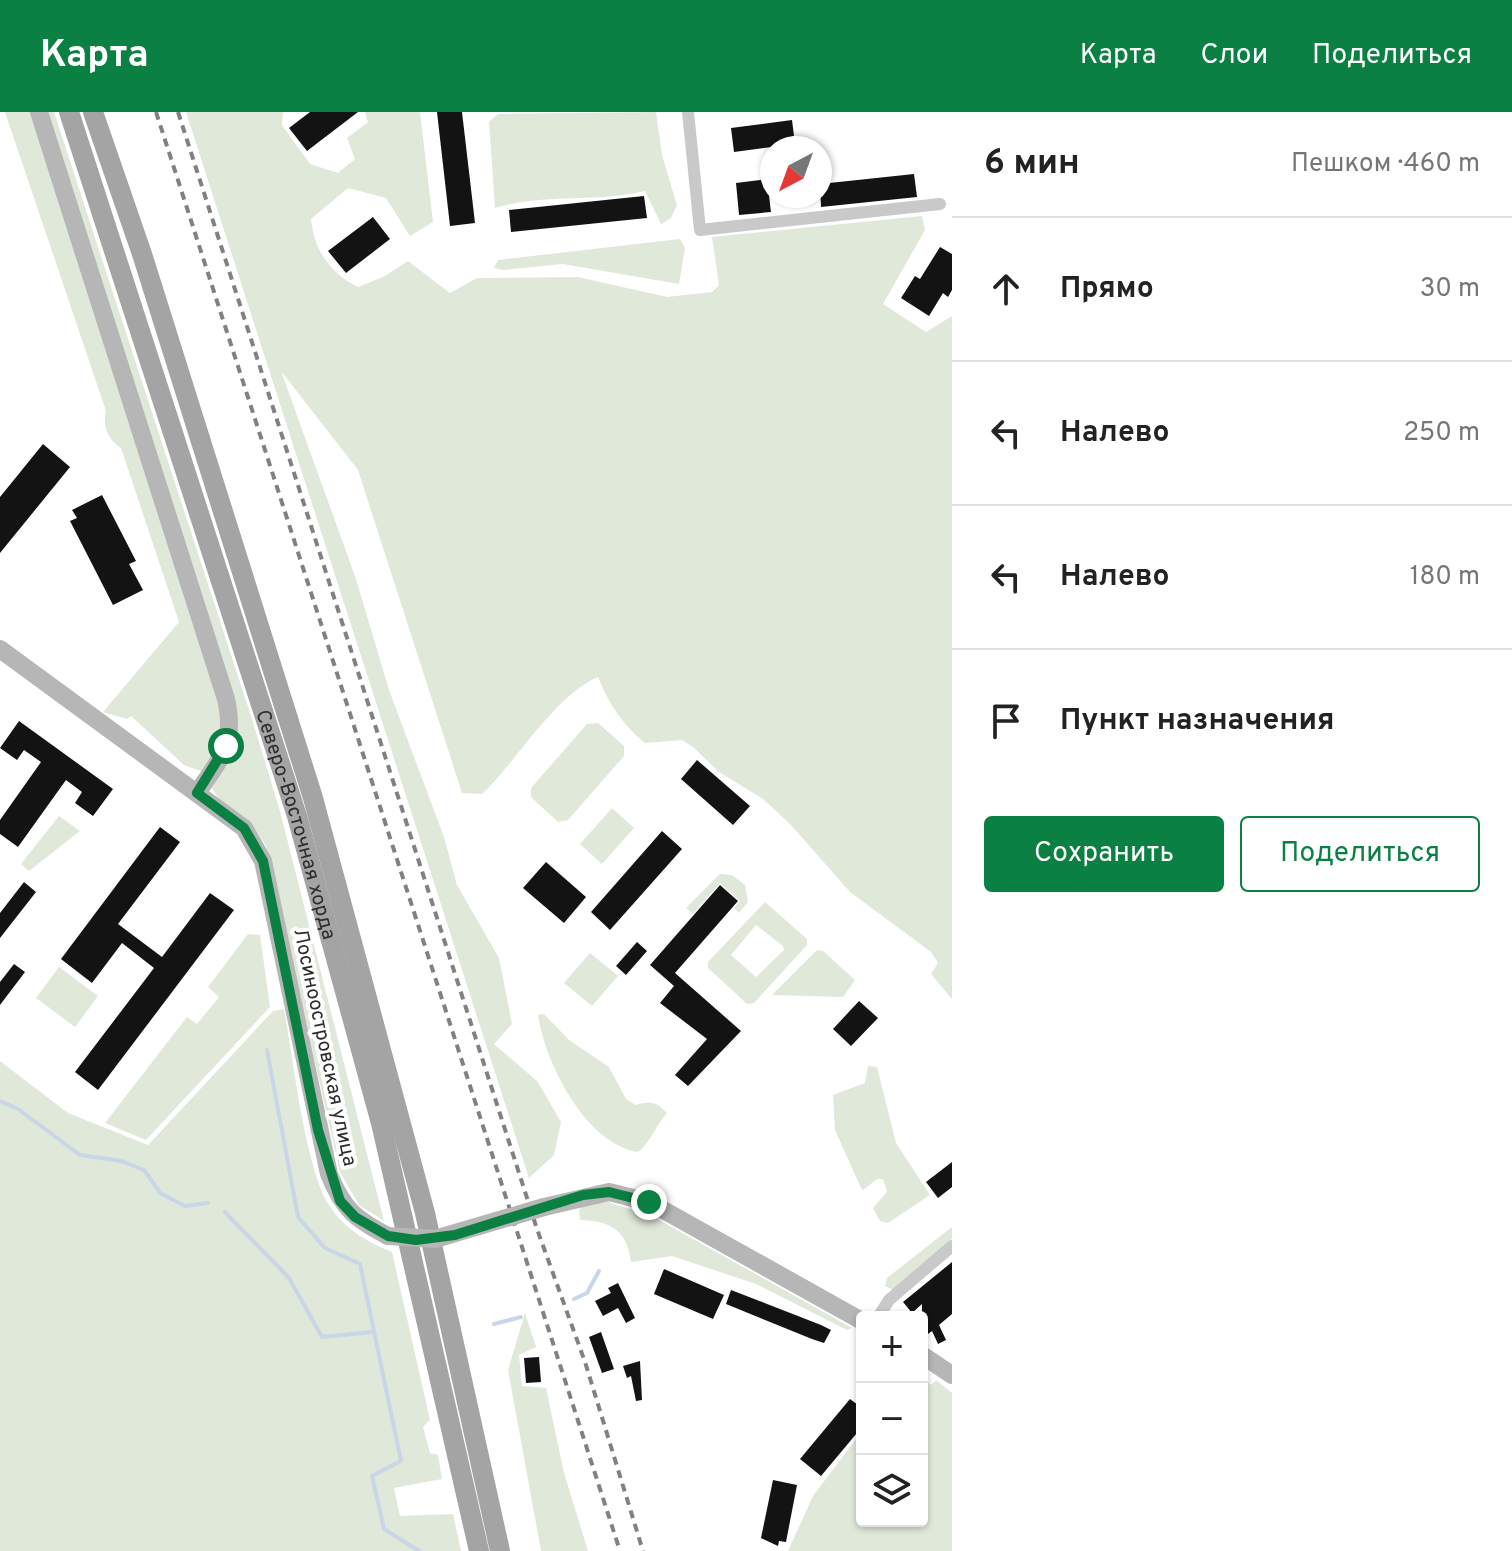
<!DOCTYPE html>
<html lang="ru">
<meta charset="utf-8">
<style>
body{margin:0;font-family:Overpass,sans-serif;background:#f6f6f6;color:#222}
.controls{position:absolute;right:24px;bottom:24px;display:grid;overflow:hidden;border-radius:8px;box-shadow:0 2px 6px #0004}
.controls button{width:72px;height:72px;display:grid;place-items:center;padding:0;border:0;border-bottom:2px solid #e0e0e0;background:#fff;color:#222;font:40px sans-serif}
.compass{position:absolute;left:760px;top:24px;width:72px;height:72px;border-radius:50%;background:#fff;box-shadow:0 2px 6px #0004;rotate:221deg}
.stop{position:absolute;width:24px;height:24px;margin:-18px;border:6px solid #0b8043;border-radius:50%;background:#fff}
.stop.end{background:#0b8043;border-color:#fff;box-shadow:0 2px 8px #0008}
.list{margin:0;padding:0;list-style:none}
h2{display:flex;justify-content:space-between;align-items:center;height:104px;margin:0;padding:0 32px;font-size:34px}
h2 small{font-size:26px;font-weight:400;color:#767676}
.list li{display:grid;grid-template-columns:52px 1fr auto;gap:24px;align-items:center;box-sizing:border-box;height:144px;padding:0 32px;border-top:2px solid #e0e0e0}
.list b{display:block;font-size:30px;white-space:nowrap}
.list em{font-size:26px;font-style:normal;color:#767676}
.actions{display:flex;gap:16px;padding:24px 32px}
.actions a{flex:1;padding:18px 0;border:2px solid #0b8043;border-radius:8px;text-align:center;font-size:28px;color:#0b8043}
.actions .main{background:#0b8043;color:#fff}
.icon{flex:none;width:44px;height:44px;fill:none;stroke:currentColor;stroke-width:2;stroke-linecap:round;stroke-linejoin:round}
.map{position:relative;flex:none;width:952px;height:1439px;overflow:hidden}
header{display:flex;align-items:center;gap:48px;box-sizing:border-box;height:112px;padding:0 40px;background:#0b8043;color:#fff}
header strong{font-size:38px}
nav{display:flex;gap:44px;margin-inline-start:auto;font-size:28px}
main{display:flex}
aside{flex:1;background:#fff}
.map>svg:first-child{display:block}
</style>
<header>
<strong>Карта</strong>
<nav><a>Карта</a><a>Слои</a><a>Поделиться</a></nav>
</header>
<main>
<div class="map">
<svg width="952" height="1439" viewBox="0 0 952 1439">
<rect width="100%" height="100%" fill="#fff"/>
<g fill="#e0e8da" fill-rule="evenodd">
<path d="M 5,0 L 33,0 L 227,613 L 203,660 L 184,653 L 131,604 L 127,607 L 103,600 L 179,510 L 121,336 C 108,328 102,313 106,299 Z"/>
<path d="M 43,0 L 54,0 L 252,607 L 280,699 L 384,1109 L 359,1093 L 340,1060 L 266,734 C 252,708 223,699 212,676 L 233,624 Z"/>
<path d="M 186,0 L 283,0 L 282,13 L 310,52 L 338,61 L 355,47 L 347,26 L 368,10 L 365,0 L 420,0 L 433,110 L 410,124 L 386,86 L 348,76 L 311,107 C 314,138 330,161 358,175 L 383,165 L 408,149 L 450,181 L 477,166 L 578,165 L 667,185 L 712,180 L 719,173 L 712,125 L 922,104 L 925,118 L 883,192 L 926,220 L 952,204 L 952,887 L 931,862 L 938,851 L 931,840 L 850,780 L 791,713 L 763,687 L 719,660 L 693,635 L 682,628 L 645,631 C 623,614 608,590 598,565 C 554,584 517,649 482,682 L 462,681 L 358,358 L 281,259 L 356,467 L 389,578 L 444,725 L 457,773 L 499,846 L 512,912 L 494,932 L 538,970 L 561,1010 L 554,1043 L 529,1066 Z"/>
<path d="M 656,0 L 662,43 L 677,93 L 671,106 L 661,112 L 645,79 C 596,91 545,81 495,96 L 489,10 L 498,2 Z"/>
<path d="M 680,127 L 685,136 L 679,172 L 563,152 L 503,158 L 494,156 L 498,148 Z"/>
<path d="M 598,611 L 624,634 L 624,644 L 568,708 L 558,710 L 531,685 L 531,676 L 587,612 Z"/>
<path d="M 612,696 L 634,716 L 602,752 L 580,732 Z"/>
<path d="M 59,704 L 80,719 L 29,759 L 21,752 Z"/>
<path d="M 720,762 L 732,763 L 745,773 L 748,790 L 739,801 L 734,796 L 740,789 L 720,771 L 693,802 L 686,796 Z"/>
<path d="M 765,790 L 807,827 L 807,833 L 754,891 L 747,892 L 708,856 L 708,850 ZM 756,813 L 783,834 L 784,838 L 756,865 L 731,843 Z"/>
<path d="M 248,822 L 260,823 L 270,895 L 146,1028 L 105,1011 L 187,905 L 197,912 L 219,885 L 208,875 Z"/>
<path d="M 817,838 L 823,839 L 855,868 L 843,885 L 772,883 Z"/>
<path d="M 590,841 L 618,864 L 592,894 L 564,871 Z"/>
<path d="M 59,855 L 98,884 L 75,915 L 36,886 Z"/>
<path d="M 284,897 C 293,945 305,1055 329,1093 C 344,1117 367,1130 392,1140 L 394,1149 L 430,1308 L 423,1315 L 430,1341 L 438,1343 L 442,1367 L 394,1376 L 400,1404 L 453,1402 L 461,1439 L 0,1439 L 0,949 L 68,1001 L 148,1033 L 273,899 Z"/>
<path d="M 544,902 L 569,928 L 609,955 L 626,987 L 636,993 C 650,988 657,990 667,1001 C 655,1014 651,1030 638,1040 C 586,1032 545,951 538,903 Z"/>
<path d="M 868,954 L 877,955 L 896,1031 L 930,1083 L 888,1111 L 880,1109 L 873,1096 L 887,1080 L 883,1067 L 877,1067 L 863,1078 L 861,1076 L 835,1018 L 833,983 L 865,971 Z"/>
<path d="M 608,1090 L 652,1104 L 852,1216 L 847,1218 L 756,1172 L 672,1144 L 631,1150 C 627,1118 611,1109 580,1108 L 579,1098 L 584,1092 Z"/>
<path d="M 952,1115 L 952,1127 L 893,1178 L 885,1174 L 887,1166 Z"/>
<path d="M 525,1201 L 536,1235 L 519,1243 L 522,1274 L 546,1276 L 564,1361 L 588,1439 L 541,1439 L 508,1258 Z"/>
<path d="M 922,1265 L 931,1273 L 936,1268 L 952,1281 L 952,1439 L 788,1439 L 813,1384 L 862,1319 L 862,1409 L 922,1409 Z"/>
</g>
<g fill="none" stroke-linecap="round" stroke-linejoin="round">
<g stroke="#c8d6e7" stroke-width="4">
<path d="M 267,938 L 298,1105 L 325,1136 L 360,1152 L 401,1349 L 372,1364 L 384,1417 L 419,1439"/>
<path d="M 0,989 L 18,997 L 80,1043 L 121,1049 L 144,1058 L 160,1081 L 185,1094 L 208,1091"/>
<path d="M 225,1100 L 289,1166 L 322,1225 L 372,1220"/>
<path d="M 574,1187 L 587,1181 L 599,1159"/>
<path d="M 494,1212 L 521,1205"/>
</g>
</g>
<g fill="#131313">
<path d="M 310,0 L 358,0 L 307,39 L 289,16 Z"/>
<path d="M 437,0 L 462,0 L 475,111 L 450,114 Z"/>
<path d="M 792,8 L 795,32 L 734,40 L 731,16 Z"/>
<path d="M 914,62 L 917,85 L 821,95 L 820,72 Z"/>
<path d="M 767,67 L 771,100 L 739,103 L 736,71 Z"/>
<path d="M 644,84 L 647,106 L 511,120 L 509,98 Z"/>
<path d="M 373,105 L 390,127 L 346,161 L 328,139 Z"/>
<path d="M 940,135 L 952,142 L 952,178 L 948,185 L 943,181 L 929,204 L 901,186 L 915,164 L 920,167 Z"/>
<path d="M 43,332 L 70,355 L 0,441 L 0,385 Z"/>
<path d="M 102,383 L 136,449 L 129,452 L 143,478 L 113,493 L 70,409 L 77,406 L 72,398 Z"/>
<path d="M 19,609 L 113,677 L 93,704 L 75,691 L 82,680 L 66,668 L 18,735 L 0,722 L 0,708 L 41,650 L 24,638 L 17,648 L 0,636 Z"/>
<path d="M 697,648 L 750,694 L 733,713 L 681,667 Z"/>
<path d="M 160,715 L 180,730 L 118,812 L 162,845 L 210,781 L 234,798 L 98,978 L 75,960 L 154,856 L 122,831 L 92,871 L 61,847 Z"/>
<path d="M 662,719 L 682,737 L 610,818 L 591,800 Z"/>
<path d="M 546,750 L 586,785 L 564,811 L 523,776 Z"/>
<path d="M 24,770 L 36,780 L 0,826 L 0,801 Z"/>
<path d="M 720,773 L 738,789 L 675,861 L 741,919 L 688,974 L 675,963 L 707,927 L 660,891 L 674,874 L 650,853 Z"/>
<path d="M 637,830 L 647,839 L 626,863 L 616,854 Z"/>
<path d="M 14,852 L 25,860 L 0,893 L 0,870 Z"/>
<path d="M 859,889 L 878,906 L 851,934 L 833,917 Z"/>
<path d="M 952,1050 L 952,1075 L 938,1086 L 926,1070 Z"/>
<path d="M 952,1150 L 952,1202 L 939,1213 L 946,1228 L 938,1232 L 932,1219 L 928,1222 L 922,1214 L 922,1192 L 912,1201 L 903,1190 Z"/>
<path d="M 664,1157 L 724,1183 L 713,1207 L 654,1182 Z"/>
<path d="M 618,1171 L 635,1206 L 626,1211 L 618,1196 L 603,1204 L 595,1189 L 611,1181 L 608,1176 Z"/>
<path d="M 731,1178 L 821,1213 L 831,1218 L 824,1231 L 812,1227 L 726,1192 Z"/>
<path d="M 601,1220 L 614,1257 L 602,1261 L 589,1225 Z"/>
<path d="M 539,1245 L 541,1270 L 526,1271 L 524,1246 Z"/>
<path d="M 640,1249 L 642,1288 L 636,1289 L 631,1264 L 627,1266 L 623,1254 Z"/>
<path d="M 850,1287 L 862,1296 L 862,1315 L 821,1364 L 800,1347 Z"/>
<path d="M 773,1368 L 797,1373 L 786,1430 L 779,1429 L 778,1434 L 761,1426 Z"/>
</g>
<g fill="none" stroke-linecap="round" stroke-linejoin="round">
<g stroke="#c9c9c9" stroke-width="12">
<path d="M 688,0 L 700,118 L 940,92"/>
<path d="M 878,1205 L 889,1188 L 952,1134"/>
</g>
<g stroke="#b6b6b6" stroke-width="18">
<path d="M 39,0 L 226,587 C 236,631 221,646 197,681"/>
<path d="M 0,537 L 244,716 L 263,749 L 329,1062 C 343,1097 355,1107 388,1124"/>
<path d="M 544,1095 L 609,1080 L 649,1090 L 862,1209"/>
<path d="M 922,1243 L 952,1263"/>
</g>
<g stroke="#a4a4a4" stroke-width="20">
<path id="s1" d="M 69,0 L 297,704 L 381,1011 L 479,1439"/>
<path d="M 93,0 L 142,142 L 313,686 L 425,1101 L 500,1439"/>
</g>
<g stroke="#818181" stroke-width="4" stroke-dasharray="8 6" stroke-linecap="butt">
<path d="M 156,0 L 620,1439"/>
<path d="M 178,0 L 537,1117 L 585,1250 L 643,1439"/>
</g>
<path stroke="#b6b6b6" stroke-width="18" d="M 388,1124 L 435,1127 L 544,1095"/>
</g>
<g fill="none" stroke-linecap="round" stroke-linejoin="round">
<path stroke="#0b8043" stroke-width="10" d="M 226,634 L 197,681 L 244,716 L 263,749 L 318,1018 L 340,1089 L 355,1105 L 388,1124 L 416,1128 L 455,1123 L 583,1083 L 609,1080 L 649,1090"/>
</g>
<g text-anchor="middle" stroke-width="8" stroke-linejoin="round" paint-order="stroke">
<g font-size="20" fill="#2c2c2c" stroke="#fff">
<text dy="7" stroke="none"><textPath href="#s1" startOffset="748">Северо-Восточная хорда</textPath></text>
<text transform="translate(326 935) rotate(78)" y="7">Лосиноостровская улица</text>
</g>
</g>
</svg>
<div class="controls">
<button>+</button>
<button>−</button>
<button><svg class="icon" aria-label="layers" viewBox="0 0 24 24"><path d="M12 4l9 5-9 5-9-5zM3 14l9 5 9-5"/></svg></button>
</div>
<svg class="compass" viewBox="-18 -18 36 36"><path d="M0-13l5 13h-10z" fill="#e53935"/><path d="M0 13l5-13h-10z" fill="#767676"/></svg>
<div class="stop" style="left:226px;top:634px"></div>
<div class="stop end" style="left:649px;top:1090px"></div>
</div>
<aside>
<h2>6 мин<small>Пешком · 460 m</small></h2>
<ul class="list">
<li><svg class="icon" aria-label="ahead" viewBox="0 0 24 24"><path d="M12 20V5M6 11l6-6 6 6"/></svg><div><b>Прямо</b></div><em>30 m</em></li>
<li><svg class="icon" aria-label="left" viewBox="0 0 24 24"><path d="M17 20v-9H6M10 6l-5 5 5 5"/></svg><div><b>Налево</b></div><em>250 m</em></li>
<li><svg class="icon" aria-label="left" viewBox="0 0 24 24"><path d="M17 20v-9H6M10 6l-5 5 5 5"/></svg><div><b>Налево</b></div><em>180 m</em></li>
<li><svg class="icon" aria-label="arrive" viewBox="0 0 24 24"><path d="M6 21V4h12l-3 4 3 4H6"/></svg><div><b>Пункт назначения</b></div></li>
</ul>
<div class="actions"><a class="main">Сохранить</a><a>Поделиться</a></div>
</aside>
</main>
